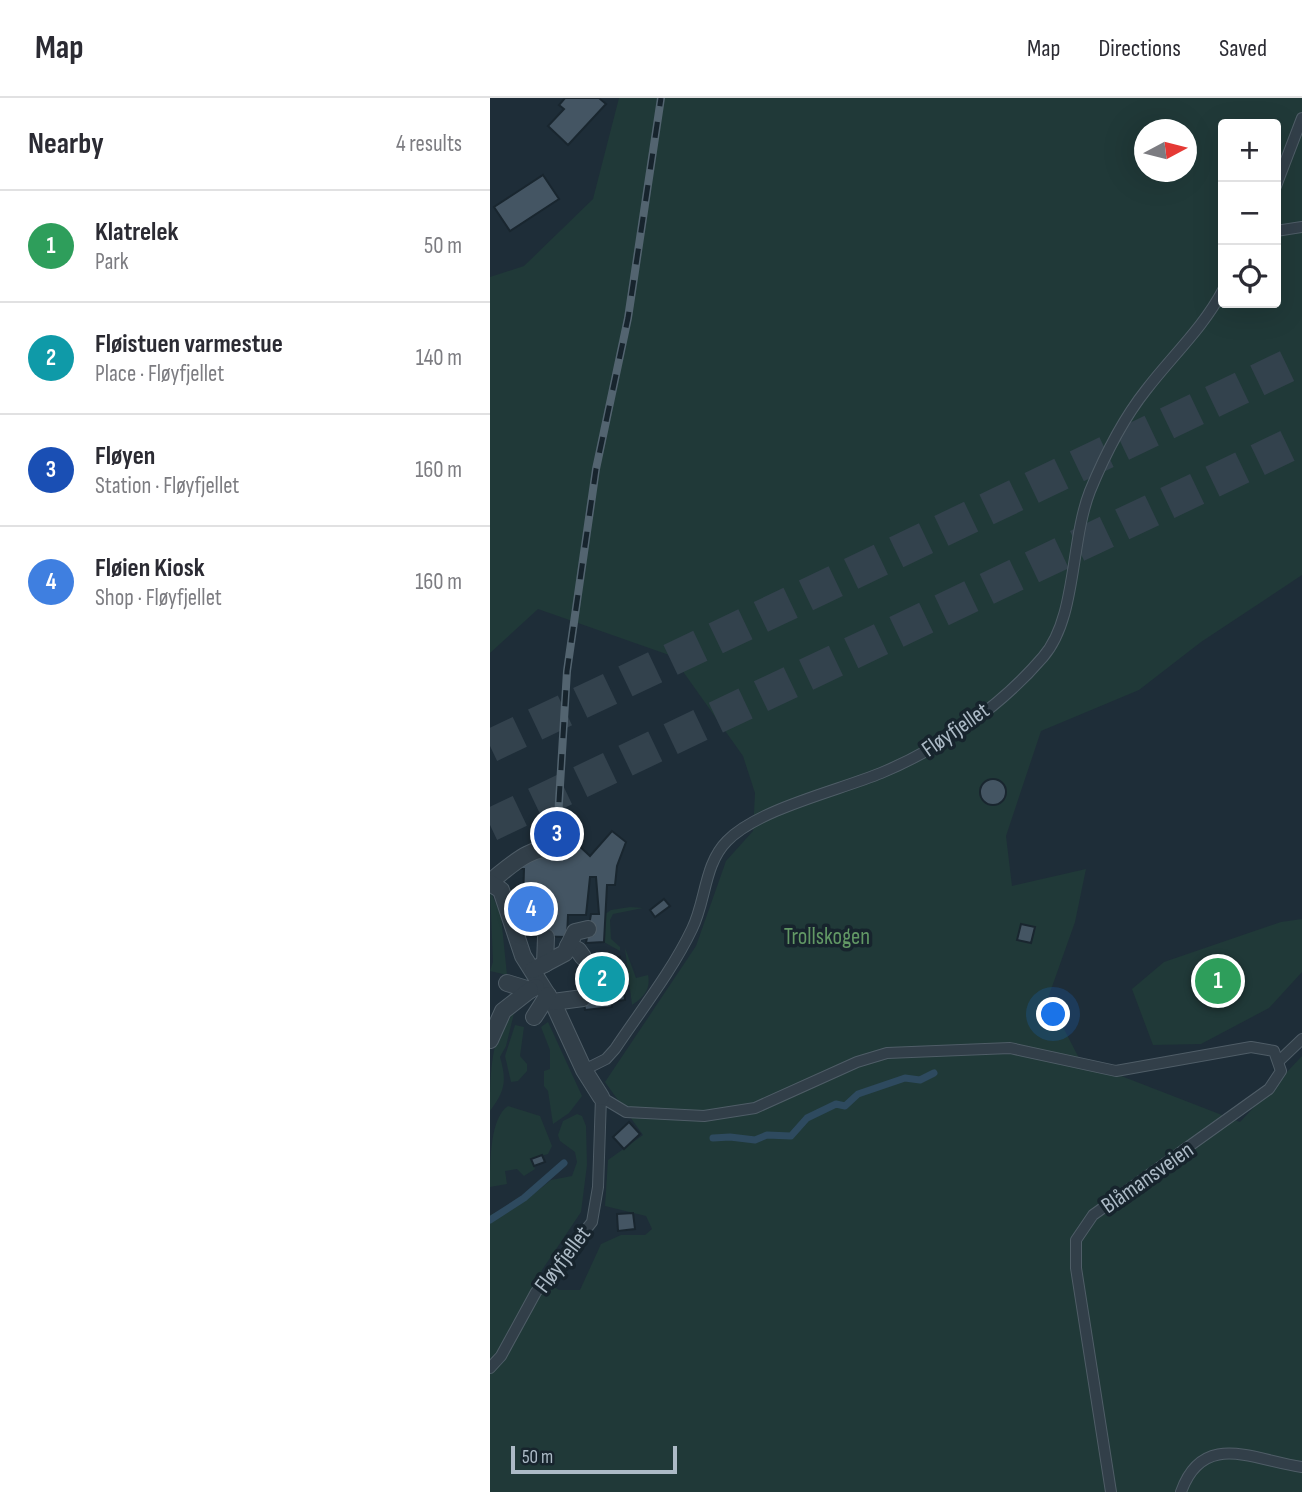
<!DOCTYPE html>
<meta charset="utf-8">
<style>
body{margin:0;font-family:"Sofia Sans Condensed",sans-serif;background:#f7f7f7;color:#2b2b33}
.controls{position:absolute;right:21px;top:21px;display:grid;overflow:hidden;border-radius:7px;box-shadow:0 7px 28px #0002}
.controls button{width:63px;height:63px;display:grid;place-items:center;padding:0;border:0;border-bottom:2px solid #e1e1e2;background:#fff;color:#2b2b33;font:35px sans-serif}
.compass{position:absolute;left:644px;top:21px;width:63px;height:63px;border-radius:50%;background:#fff;box-shadow:0 7px 28px #0002;rotate:83deg}
.scale{position:absolute;left:21px;bottom:18px;width:166px;box-sizing:border-box;padding-left:7px;border:4px solid #acbac6;border-top:0;font-size:19px;line-height:24px;white-space:nowrap;color:#acbac6;-webkit-text-stroke:5px #17242d;paint-order:stroke}
.you{position:absolute;left:564px;top:917px;width:24px;height:24px;margin:-18px;border:5px solid #fff;border-radius:50%;background:#1a73e8;box-shadow:0 0 0 10px #1a73e833}
.badge{display:grid;place-items:center;width:46px;height:46px;border-radius:50%;background:#0b8043;color:#fff;font-size:23px;font-weight:700}
.pin{position:absolute;translate:-50% -50%;border:4px solid #fff;box-shadow:0 2px 7px #0006}
.list{margin:0;padding:0;list-style:none}
h2{display:flex;justify-content:space-between;align-items:center;height:91px;margin:0;padding:0 28px;font-size:30px}
h2 small{font-size:23px;font-weight:400;color:#7c7c81}
.list li{display:grid;grid-template-columns:46px 1fr auto;gap:21px;align-items:center;box-sizing:border-box;height:112px;padding:0 28px;border-top:2px solid #e1e1e2}
.list b{display:block;font-size:26px;white-space:nowrap}
.list p{margin:0;font-size:23px;white-space:nowrap;color:#7c7c81}
.list em{font-size:23px;font-style:normal;color:#7c7c81}
.icon{flex:none;width:38px;height:38px;fill:none;stroke:currentColor;stroke-width:2;stroke-linecap:round;stroke-linejoin:round}
.map{position:relative;flex:none;width:812px;height:1394px;overflow:hidden}
header{display:flex;align-items:center;gap:42px;box-sizing:border-box;height:98px;padding:0 35px;background:#fff;border-bottom:2px solid #e1e1e2}
header strong{font-size:33px}
nav{display:flex;gap:38px;margin-inline-start:auto;font-size:24px}
main{display:flex}
aside{flex:1;background:#fff}
.map>svg:first-child{display:block}
</style>
<header>
<strong>Map</strong>
<nav><a>Map</a><a>Directions</a><a>Saved</a></nav>
</header>
<main>
<aside>
<h2>Nearby<small>4 results</small></h2>
<ul class="list">
<li><span class="badge" style="background:#2e9e5b">1</span><div><b>Klatrelek</b><p>Park</p></div><em>50 m</em></li>
<li><span class="badge" style="background:#0f9aa8">2</span><div><b>Fløistuen varmestue</b><p>Place · Fløyfjellet</p></div><em>140 m</em></li>
<li><span class="badge" style="background:#1a4fb4">3</span><div><b>Fløyen</b><p>Station · Fløyfjellet</p></div><em>160 m</em></li>
<li><span class="badge" style="background:#3f7fe0">4</span><div><b>Fløien Kiosk</b><p>Shop · Fløyfjellet</p></div><em>160 m</em></li>
</ul>
</aside>
<div class="map">
<svg width="812" height="1394" viewBox="0 0 812 1394">
<rect width="100%" height="100%" fill="#1e2d38"/>
<g fill="#203938" fill-rule="evenodd">
<path d="M 129,0 L 812,0 L 812,477 L 711,544 L 649,592 L 551,633 L 516,738 L 522,788 L 596,771 L 585,824 L 558,900 L 590,962 L 750,1024 L 812,958 L 812,1394 L 0,1394 L 0,1117 L 37,1101 L 61,1082 L 82,1078 L 87,1064 L 85,1054 L 70,1043 L 68,1037 L 73,1023 L 87,1016 L 92,1018 L 96,1028 L 97,1067 L 91,1114 L 52,1172 L 50,1180 L 69,1192 L 90,1192 L 111,1146 L 131,1137 L 155,1137 L 162,1131 L 156,1118 L 115,1108 L 118,1062 L 153,1037 L 115,984 L 206,848 L 236,763 L 263,733 L 265,695 L 253,658 L 182,558 L 48,511 L 0,555 L 0,179 L 34,168 L 103,101 ZM 733,26 L 786,26 L 786,205 L 733,205 ZM 654,32 L 696,32 L 696,74 L 654,74 Z"/>
<path d="M 0,792 L 11,818 L 17,877 L 0,873 L 3,864 Z"/>
<path d="M 140,809 L 153,810 L 123,816 L 120,822 L 121,841 L 130,849 L 130,853 L 114,844 L 114,817 L 121,812 Z"/>
<path d="M 812,821 L 812,874 L 779,910 L 711,946 L 663,947 L 642,891 L 674,864 L 791,824 Z"/>
<path d="M 135,850 L 146,880 L 158,877 C 161,891 154,899 142,907 Z"/>
<path d="M 25,911 L 16,948 L 10,959 C 17,983 15,993 0,1013 C 0,981 0,932 25,911 Z"/>
<path d="M 58,924 L 92,998 L 79,1015 L 63,1026 L 58,993 L 54,988 L 54,973 L 60,971 L 60,952 L 51,929 Z"/>
<path d="M 25,927 L 34,929 L 30,958 L 37,966 L 37,973 L 28,983 L 21,984 L 15,958 Z"/>
<path d="M 18,1008 L 50,1018 L 62,1048 L 58,1056 L 41,1061 L 45,1071 L 34,1078 L 27,1071 L 15,1073 L 17,1086 L 0,1089 C 0,1063 0,1020 18,1008 Z"/>
</g>
<g fill="none" stroke-linecap="round" stroke-linejoin="round">
<g stroke="#2e4a5f" stroke-width="7">
<path d="M 223,1040 L 240,1039 L 265,1042 L 277,1037 L 301,1038 L 317,1020 L 346,1006 L 355,1008 L 368,996 L 415,980 L 430,982 L 444,975"/>
<path d="M 0,1122 L 34,1100 L 74,1065"/>
</g>
</g>
<g fill="#445563" stroke="#19262f" stroke-width="2">
<path d="M 75,0 L 109,0 L 116,6 L 78,47 L 58,28 L 74,11 L 69,7 Z"/>
<path d="M 53,77 L 69,101 L 20,133 L 4,109 Z"/>
<circle cx="503" cy="694" r="13"/>
<path d="M 58,714 L 83,715 L 84,743 L 100,758 L 122,733 L 136,744 L 127,768 L 125,787 L 117,787 L 114,844 L 96,845 L 101,816 L 109,816 L 106,779 L 100,779 L 96,817 L 78,817 L 77,839 L 37,838 L 32,833 L 34,771 L 30,771 L 31,759 L 57,738 Z"/>
<path d="M 174,801 L 180,808 L 165,819 L 160,812 Z"/>
<path d="M 531,826 L 545,829 L 541,845 L 527,842 Z"/>
<path d="M 115,856 L 116,861 L 130,859 L 135,902 L 121,904 L 122,909 L 95,912 L 89,859 Z"/>
<path d="M 139,1024 L 150,1036 L 134,1051 L 123,1039 Z"/>
<path d="M 52,1057 L 55,1064 L 44,1068 L 41,1061 Z"/>
<path d="M 143,1115 L 145,1131 L 128,1133 L 127,1116 Z"/>
</g>
<g fill="none" stroke-linecap="round" stroke-linejoin="round">
<g stroke="#33424d" stroke-width="33" stroke-dasharray="33 17" stroke-linecap="butt">
<path d="M 0,648 L 812,261"/>
<path d="M 0,727 L 812,341"/>
</g>
<g stroke="#4f5d67" stroke-width="12">
<g id="service">
<path d="M 786,88 L 812,20"/>
<path d="M 786,133 L 812,129"/>
<path d="M 789,963 L 812,941"/>
<path d="M 94,972 L 116,961 L 125,951 C 151,912 182,873 202,831 C 216,803 214,766 237,743 C 268,711 347,693 391,675 C 451,650 510,609 553,559 C 587,520 580,444 600,393 C 614,359 633,321 656,292 C 682,258 713,230 733,192"/>
<path d="M 0,1270 L 11,1258 L 46,1194 L 102,1124 L 108,1089 L 111,999 L 136,1014 L 214,1018 L 265,1010 L 367,964 L 397,955 L 520,950 L 626,973 L 761,949 L 784,953 L 791,973 L 779,991 L 603,1117 L 586,1142 L 586,1170 L 621,1394"/>
<path d="M 691,1394 C 713,1332 763,1362 812,1369"/>
</g>
</g>
<g stroke="#4f5d67" stroke-width="18">
<g id="pedestrian">
<path d="M 0,784 C 25,764 39,748 74,749"/>
<path d="M 0,785 L 11,792 L 33,858 L 65,909 L 94,972 L 111,999"/>
<path d="M 78,848 L 88,852 L 93,859"/>
<path d="M 55,866 L 56,839"/>
<path d="M 43,872 L 75,855 L 85,834 L 98,831"/>
<path d="M 17,885 L 40,892 L 46,889"/>
<path d="M 63,904 L 93,900"/>
<path d="M 44,919 L 58,897"/>
<path d="M 0,942 L 13,913 L 40,892"/>
</g>
</g>
<use href="#service" stroke="#323f49" stroke-width="10"/>
<use href="#pedestrian" stroke="#323f49" stroke-width="16"/>
<g stroke="#536470" stroke-width="8">
<path id="rail" d="M 67,736 L 77,573 L 106,371 L 138,220 L 171,0"/>
</g>
<use href="#rail" stroke="#17242d" stroke-width="5" stroke-dasharray="16" stroke-linecap="butt"/>
</g>
<g text-anchor="middle" stroke-width="7" stroke-linejoin="round" paint-order="stroke">
<g font-size="23" fill="#acbac6" stroke="#17242d">
<text transform="translate(465 631) rotate(-35)" y="8">Fløyfjellet</text>
<text transform="translate(657 1079) rotate(-35)" y="8">Blåmansveien</text>
<text transform="translate(72 1161) rotate(-53)" y="8">Fløyfjellet</text>
</g>
<g font-size="23" fill="#629865" stroke="#17242d">
<text x="337" y="846">Trollskogen</text>
</g>
</g>
</svg>
<div class="controls">
<button>+</button>
<button>−</button>
<button><svg class="icon" aria-label="locate" viewBox="0 0 24 24"><circle cx="12" cy="12" r="6"/><path d="M12 2v4M12 18v4M2 12h4M18 12h4"/></svg></button>
</div>
<svg class="compass" viewBox="-18 -18 36 36"><path d="M0-13l5 13h-10z" fill="#e53935"/><path d="M0 13l5-13h-10z" fill="#7c7c81"/></svg>
<div class="scale">50 m</div>
<div class="you"></div>
<div class="pin badge" style="left:728px;top:883px;background:#2e9e5b">1</div>
<div class="pin badge" style="left:112px;top:881px;background:#0f9aa8">2</div>
<div class="pin badge" style="left:67px;top:736px;background:#1a4fb4">3</div>
<div class="pin badge" style="left:41px;top:811px;background:#3f7fe0">4</div>
</div>
</main>
